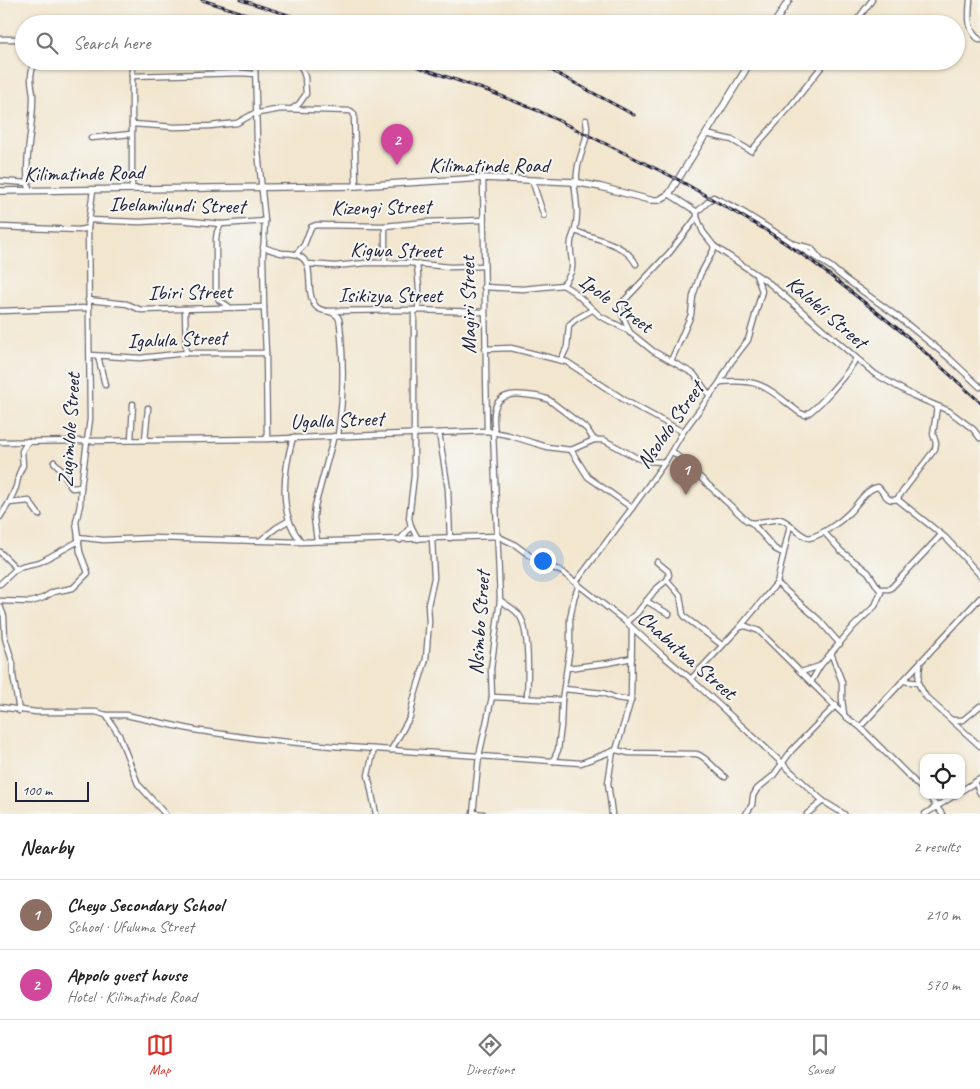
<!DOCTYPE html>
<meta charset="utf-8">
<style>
body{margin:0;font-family:Caveat,sans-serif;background:#f6f6f6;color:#222}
.controls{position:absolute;right:15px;bottom:15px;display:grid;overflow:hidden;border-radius:10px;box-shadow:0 1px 4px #0004}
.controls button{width:45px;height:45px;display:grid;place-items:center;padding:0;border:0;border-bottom:1px solid #e0e0e0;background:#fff;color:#222;font:25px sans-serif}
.scale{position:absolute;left:15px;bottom:12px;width:74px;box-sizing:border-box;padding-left:5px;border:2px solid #22223b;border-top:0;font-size:14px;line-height:18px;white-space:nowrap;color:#22223b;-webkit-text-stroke:4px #f6f6f2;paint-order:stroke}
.you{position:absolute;left:542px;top:560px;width:18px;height:18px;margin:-12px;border:4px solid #fff;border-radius:50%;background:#1a73e8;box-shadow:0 0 0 8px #1a73e833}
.badge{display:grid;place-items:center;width:32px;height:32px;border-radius:50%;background:#d93025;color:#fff;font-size:16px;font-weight:700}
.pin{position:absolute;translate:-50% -41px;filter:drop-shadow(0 1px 2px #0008)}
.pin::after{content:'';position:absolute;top:26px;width:18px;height:15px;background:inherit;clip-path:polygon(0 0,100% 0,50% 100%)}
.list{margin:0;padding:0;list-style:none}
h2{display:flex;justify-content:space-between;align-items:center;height:65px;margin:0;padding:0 20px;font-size:21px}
h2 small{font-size:16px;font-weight:400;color:#767676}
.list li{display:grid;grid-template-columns:32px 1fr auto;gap:15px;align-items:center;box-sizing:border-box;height:70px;padding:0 20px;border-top:1px solid #e0e0e0}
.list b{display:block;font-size:19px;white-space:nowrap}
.list p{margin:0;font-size:16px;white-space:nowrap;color:#767676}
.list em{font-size:16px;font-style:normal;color:#767676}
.icon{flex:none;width:28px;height:28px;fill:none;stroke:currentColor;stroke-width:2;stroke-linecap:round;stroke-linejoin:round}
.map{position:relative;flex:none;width:980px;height:814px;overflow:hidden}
.search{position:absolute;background:#fff;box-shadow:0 1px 4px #0004;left:15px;right:15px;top:15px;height:55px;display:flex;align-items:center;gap:12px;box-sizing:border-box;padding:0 18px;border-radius:28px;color:#767676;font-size:19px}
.sheet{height:205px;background:#fff}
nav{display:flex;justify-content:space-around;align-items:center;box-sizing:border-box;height:70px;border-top:1px solid #e0e0e0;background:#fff;font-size:14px;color:#767676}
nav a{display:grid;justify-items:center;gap:2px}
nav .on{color:#d93025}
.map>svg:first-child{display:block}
</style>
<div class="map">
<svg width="980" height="814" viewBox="0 0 980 814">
<rect width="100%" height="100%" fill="#f6f6f2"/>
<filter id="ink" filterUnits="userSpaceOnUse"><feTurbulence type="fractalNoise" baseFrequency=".02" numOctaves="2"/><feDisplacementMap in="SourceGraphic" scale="10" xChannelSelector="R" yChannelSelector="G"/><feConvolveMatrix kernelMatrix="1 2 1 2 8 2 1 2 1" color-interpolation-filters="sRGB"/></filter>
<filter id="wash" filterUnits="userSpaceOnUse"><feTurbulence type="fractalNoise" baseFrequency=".0096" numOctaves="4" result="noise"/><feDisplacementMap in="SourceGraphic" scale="20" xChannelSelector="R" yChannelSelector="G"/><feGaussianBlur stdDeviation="1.12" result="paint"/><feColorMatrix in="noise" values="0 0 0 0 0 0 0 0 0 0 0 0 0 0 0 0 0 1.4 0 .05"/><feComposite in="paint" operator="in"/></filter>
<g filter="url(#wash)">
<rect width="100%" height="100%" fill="#f2e6cf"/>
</g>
<g filter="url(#ink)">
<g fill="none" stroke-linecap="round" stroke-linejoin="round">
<g stroke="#6b676f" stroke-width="7">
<g id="street">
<path d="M 970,0 C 969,14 966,31 980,40"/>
<path d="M 854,24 L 872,0"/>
<path d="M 0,39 L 24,39"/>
<path d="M 123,61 L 132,62"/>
<path d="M 132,61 L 132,189"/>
<path d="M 255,61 L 257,141 L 265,221 L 263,257 L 264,307 L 266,353 L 267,439"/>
<path d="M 132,76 L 242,73 L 255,74"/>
<path d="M 292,109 L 299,104 L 306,94 L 305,77 L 301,66 L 293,61"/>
<path d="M 132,124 L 175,127 L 210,126 L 237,123 L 253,114 L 281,109 L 351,111 L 354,114 L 356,186"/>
<path d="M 706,134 L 732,140 L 751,151 L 790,107 L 826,61"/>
<path d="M 91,138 L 131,134"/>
<path d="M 483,178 L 487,431"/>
<path d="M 532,180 L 544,216"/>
<path d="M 0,181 L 28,183"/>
<path d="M 577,183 C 574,160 591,142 586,120"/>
<path d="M 29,190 C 23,159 34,126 33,95 C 32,85 28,73 35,65 L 51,61"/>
<path d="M 669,194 L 697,212 L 697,217 L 703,232 L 714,246 L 769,283 L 875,374 L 914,396 L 949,411 L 973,429 L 980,438"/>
<path d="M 697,212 L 713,197 L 738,209 L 831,267 L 844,278 L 897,316 L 949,358 L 980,387"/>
<path d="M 89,220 L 139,222 L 179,220 L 221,224 L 265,221"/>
<path d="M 221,224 L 217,232 L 216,239 L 216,292 L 219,300 L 228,306"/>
<path d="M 0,227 L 79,230 L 88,228"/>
<path d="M 575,231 C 595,239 625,243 636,264"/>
<path d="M 794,244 L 811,248 L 820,259"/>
<path d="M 263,247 C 269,249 275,252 282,253 C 287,253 292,253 297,255 C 316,262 305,286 313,302 C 319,315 332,308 338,317 C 341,322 340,330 341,336 C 344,369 343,402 338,435"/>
<path d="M 296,254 L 304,245 L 311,227 L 316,225 L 385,226 L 426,222 L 483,220"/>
<path d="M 385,263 L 385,226"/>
<path d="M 308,264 L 335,266 L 366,263 L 409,263 L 450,267 L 484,266"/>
<path d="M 417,264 L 419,289 L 418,310"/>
<path d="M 563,285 C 580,263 568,262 571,241 C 572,237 574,233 575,229 C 579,213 576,199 574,182"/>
<path d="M 484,287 L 523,289 L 563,285 L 574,292 L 600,316 L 627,330 L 653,351 L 694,374 L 710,396"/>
<path d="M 88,300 L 127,304 L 141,310 L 264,307"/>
<path d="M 185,309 L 186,353"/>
<path d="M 414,310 L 414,476 L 409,518 L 411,526 L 418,539"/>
<path d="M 0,311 L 88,308"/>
<path d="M 328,311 L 414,310 L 484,312"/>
<path d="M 630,333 L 620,309 L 621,304 L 670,252 L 697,217"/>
<path d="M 485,349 L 511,348 L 567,362 L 626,401 L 683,432"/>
<path d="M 90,355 L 140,358 L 186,353 L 266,353"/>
<path d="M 98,356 L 105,385"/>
<path d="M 561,360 L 567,347 L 569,325 L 576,319 L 592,310"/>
<path d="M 671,361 L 691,315 L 693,296 L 700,275 L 713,251 L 714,246"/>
<path d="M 720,382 C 763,378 768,389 800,413 L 805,415 C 816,411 851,370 856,358"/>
<path d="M 495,432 C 491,406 496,391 526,395 C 534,396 541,396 549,400 L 587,429 L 594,440"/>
<path d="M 439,433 L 448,489 L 450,538"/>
<path d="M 293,437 C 284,470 277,514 301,541"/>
<path d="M 131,440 L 133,404"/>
<path d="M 145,440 L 148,408"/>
<path d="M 0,442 L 267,439 L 487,431 L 508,435 L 547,447 L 571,450 L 594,440 L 604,440 L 637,458 L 646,461 L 665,462"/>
<path d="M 571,450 L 588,477 L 632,508"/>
<path d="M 672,451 L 747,521 L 752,523 L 780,519 C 791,522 796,534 809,538 C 822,535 840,522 849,513 C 857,505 867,488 878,487 C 884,492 887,503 897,499 L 946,538 L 980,575"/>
<path d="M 54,462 L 63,471 L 70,486 L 72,488 L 81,487"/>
<path d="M 897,499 L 935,449 L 936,443 L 933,434 L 937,407"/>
<path d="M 9,503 L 29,501 L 39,515"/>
<path d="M 0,517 L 9,503 L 16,487 L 19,474 L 23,465 L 22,451 L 28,441"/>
<path d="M 752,523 L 775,549 L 783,553"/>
<path d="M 78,537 L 103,540 L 152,538 L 301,542 L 497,536 L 514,544 L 533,558 L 562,572 L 626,622 L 661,654 L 691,679 L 823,801 L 844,814"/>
<path d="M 261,540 L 276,528 L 288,521"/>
<path d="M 400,540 L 411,526"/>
<path d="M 317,541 L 314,518 L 315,506 L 334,436"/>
<path d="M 0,552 L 17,569"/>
<path d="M 667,580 L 680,595 L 683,614 L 686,618 L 722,645"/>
<path d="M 576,582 L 632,508 L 665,462 L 683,432 L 720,382 L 731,362 L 748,340 L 762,291 L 756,275"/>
<path d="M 777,583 L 819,620 L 840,644"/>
<path d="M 0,584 L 15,570 L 22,566 L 40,562 L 79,541"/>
<path d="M 880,589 L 889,589 L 892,587 L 941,535"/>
<path d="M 500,600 C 506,605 515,609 519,615 C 530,629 528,680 527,698"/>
<path d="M 0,601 L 31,602 L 43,598 L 53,592 L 73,588 L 88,573 L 80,552 L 76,522 L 80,505 L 81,487 L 90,419 L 88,228 L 93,190"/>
<path d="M 646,601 L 669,614"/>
<path d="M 0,606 L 4,616 L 5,638 L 13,664 L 13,675 L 19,711"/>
<path d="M 626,622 L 637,613 L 655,590 L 667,580 L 669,575 L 668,571 L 657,562"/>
<path d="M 740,627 L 746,626 L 759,631 L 846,717 L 860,727 L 924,791"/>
<path d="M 831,653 L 842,682 L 842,699 L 844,714"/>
<path d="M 568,668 L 608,663 L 632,658"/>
<path d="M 801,672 L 820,666 L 854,626 L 875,606 L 881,592 L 868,572 L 841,551 L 824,532"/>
<path d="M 691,679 L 740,627 L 777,583 L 790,525"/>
<path d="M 904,681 L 918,683 L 926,697 L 980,746"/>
<path d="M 811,682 L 820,666"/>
<path d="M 918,683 L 920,665"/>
<path d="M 564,689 L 603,693 L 616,698 L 631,700"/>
<path d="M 492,697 L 562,700"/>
<path d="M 0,707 L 36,712 L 96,712 L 106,715 L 126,715 L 194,730 L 257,739 L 332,746 L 581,763 L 616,750 L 631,700 L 632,628"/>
<path d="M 106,715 L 119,735 L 138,784 L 165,814"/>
<path d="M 952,720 L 963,720 L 980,706"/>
<path d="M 860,727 L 980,598"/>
<path d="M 374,749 L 368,775 L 376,814"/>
<path d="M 391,750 L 410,717 L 414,698 L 426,659 L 429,622 L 428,605 L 434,578 L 432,539"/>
<path d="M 616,750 L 629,753 L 697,754 C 708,758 715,770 725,777"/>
<path d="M 553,761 L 558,750 L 561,726 L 562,700 L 570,647 L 570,619 L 574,598 L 579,585"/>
<path d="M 975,782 L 980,793"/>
<path d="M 961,791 L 980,779"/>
<path d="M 928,795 L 942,814"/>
<path d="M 473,813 L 483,814"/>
<path d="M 473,814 L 479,756 L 492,697 L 491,669 L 500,600 L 493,432"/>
<path d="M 612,814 L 608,783 L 613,751"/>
<path d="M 746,814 L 752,805 L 753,796 L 757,789 L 773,776 L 792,750 L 836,705"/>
<path d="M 807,814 L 823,801"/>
<path d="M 925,814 L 955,795"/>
</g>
</g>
<g stroke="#6b676f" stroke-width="8">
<g id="secondary">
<path d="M 774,24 L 789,0"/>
<path d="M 0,191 L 356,186 L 483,178 L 574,182 L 601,187 L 650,200 L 659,200 L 669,194 L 751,61"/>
</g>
</g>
<use href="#street" stroke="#fff" stroke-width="4.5"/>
<use href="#secondary" stroke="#fff" stroke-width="5.5"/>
<g stroke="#22223b" stroke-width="3">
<g id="rail">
<path d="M 202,0 L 279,24"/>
<path d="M 241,0 L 317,24"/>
<path d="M 401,61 L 491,92 L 539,111 L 677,179 L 764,229 L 813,262 L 907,336 L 980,402"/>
<path d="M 534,61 L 634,115"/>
</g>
</g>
<use href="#rail" stroke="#f6f6f2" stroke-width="1" stroke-dasharray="4" stroke-linecap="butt"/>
</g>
</g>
<g text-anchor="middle" stroke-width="4" stroke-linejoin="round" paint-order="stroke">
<g font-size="21" fill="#22223b" stroke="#f6f6f2">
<text x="489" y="172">Kilimatinde Road</text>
<text transform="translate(84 173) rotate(-1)" y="7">Kilimatinde Road</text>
<text transform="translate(177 205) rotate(1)" y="7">Ibelamilundi Street</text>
<text transform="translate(381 207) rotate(-1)" y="7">Kizengi Street</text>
<text transform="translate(396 250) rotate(1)" y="7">Kigwa Street</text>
<text transform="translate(190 292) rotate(-1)" y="7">Ibiri Street</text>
<text x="390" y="302">Isikizya Street</text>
<text transform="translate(616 303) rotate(36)" y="7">Ipole Street</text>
<text transform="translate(468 305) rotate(-91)" y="7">Magiri Street</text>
<text transform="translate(827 312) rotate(41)" y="7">Kaloleli Street</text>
<text transform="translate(177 339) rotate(-2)" y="7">Igalula Street</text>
<text transform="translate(337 420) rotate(-2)" y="7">Ugalla Street</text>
<text transform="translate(670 425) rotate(-55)" y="7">Nsololo Street</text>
<text transform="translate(69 430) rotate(-86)" y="7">Zugimlole Street</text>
<text transform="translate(479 623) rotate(-86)" y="7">Nsimbo Street</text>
<text transform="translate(687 655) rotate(41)" y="7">Chabutwa Street</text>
</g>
</g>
</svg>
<div class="controls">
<button><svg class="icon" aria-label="locate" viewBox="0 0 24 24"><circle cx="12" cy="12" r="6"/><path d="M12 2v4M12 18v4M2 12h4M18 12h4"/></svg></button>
</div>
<div class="scale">100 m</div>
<div class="you"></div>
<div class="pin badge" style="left:686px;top:495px;background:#8d6e63">1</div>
<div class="pin badge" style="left:397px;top:165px;background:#d1479c">2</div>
<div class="search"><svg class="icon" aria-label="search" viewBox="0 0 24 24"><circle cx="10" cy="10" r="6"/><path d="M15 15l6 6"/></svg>Search here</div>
</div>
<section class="sheet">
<h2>Nearby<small>2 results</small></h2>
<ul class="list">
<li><span class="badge" style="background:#8d6e63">1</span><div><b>Cheyo Secondary School</b><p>School · Ufuluma Street</p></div><em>210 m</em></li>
<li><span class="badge" style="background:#d1479c">2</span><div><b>Appolo guest house</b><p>Hotel · Kilimatinde Road</p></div><em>570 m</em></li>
</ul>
</section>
<nav>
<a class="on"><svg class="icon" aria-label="map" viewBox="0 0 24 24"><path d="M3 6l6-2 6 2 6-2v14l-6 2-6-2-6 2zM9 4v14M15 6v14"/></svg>Map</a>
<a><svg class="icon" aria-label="directions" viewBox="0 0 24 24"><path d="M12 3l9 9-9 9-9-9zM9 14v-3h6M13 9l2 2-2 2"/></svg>Directions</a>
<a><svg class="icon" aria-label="saved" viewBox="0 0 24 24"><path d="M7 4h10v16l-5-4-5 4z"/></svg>Saved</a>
</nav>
